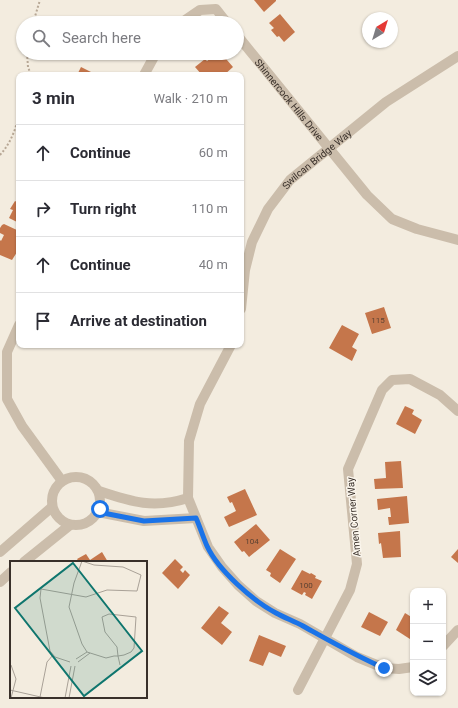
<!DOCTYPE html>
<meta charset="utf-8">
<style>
body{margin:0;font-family:Roboto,sans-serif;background:#f7f7f7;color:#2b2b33}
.controls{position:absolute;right:12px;bottom:12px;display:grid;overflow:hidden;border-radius:8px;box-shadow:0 1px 3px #0004}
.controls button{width:36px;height:36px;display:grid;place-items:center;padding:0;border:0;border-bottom:1px solid #e1e1e2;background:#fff;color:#2b2b33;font:20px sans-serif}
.compass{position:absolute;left:362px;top:12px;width:36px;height:36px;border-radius:50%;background:#fff;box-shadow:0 1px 3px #0004;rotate:38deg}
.stop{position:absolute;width:12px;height:12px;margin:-9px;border:3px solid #1a73e8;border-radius:50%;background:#fff}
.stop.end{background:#1a73e8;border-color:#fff;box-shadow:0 1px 4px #0008}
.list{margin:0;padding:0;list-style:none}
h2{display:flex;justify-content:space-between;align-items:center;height:52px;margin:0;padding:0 16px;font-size:17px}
h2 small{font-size:13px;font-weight:400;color:#7c7c81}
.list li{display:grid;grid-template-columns:26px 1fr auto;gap:12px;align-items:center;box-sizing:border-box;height:56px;padding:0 16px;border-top:1px solid #e1e1e2}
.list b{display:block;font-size:15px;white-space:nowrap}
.list em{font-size:13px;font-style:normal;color:#7c7c81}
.icon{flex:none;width:22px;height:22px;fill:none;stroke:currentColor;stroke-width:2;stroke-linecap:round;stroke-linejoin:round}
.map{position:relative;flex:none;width:458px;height:708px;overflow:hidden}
.search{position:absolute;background:#fff;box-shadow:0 1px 3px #0004;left:16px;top:16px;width:228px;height:44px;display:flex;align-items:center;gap:10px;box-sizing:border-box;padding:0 14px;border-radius:22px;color:#7c7c81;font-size:15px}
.panel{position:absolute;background:#fff;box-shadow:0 1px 3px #0004;left:16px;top:72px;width:228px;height:276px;border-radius:8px}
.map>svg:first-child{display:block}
</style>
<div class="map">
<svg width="458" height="708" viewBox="0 0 458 708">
<rect width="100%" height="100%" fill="#f3ecdf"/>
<g fill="#c5764b">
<path d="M 254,0 L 276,0 L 276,1 L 264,12 Z"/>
<path d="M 280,14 L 295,32 L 284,42 L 279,36 L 277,37 L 271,30 L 274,28 L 269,23 Z"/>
<path d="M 207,53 L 221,53 L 233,67 L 224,75 L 202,75 L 195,67 L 205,59 L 207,61 L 211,58 Z"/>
<path d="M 81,67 L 97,75 L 77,75 Z"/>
<path d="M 19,197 L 19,223 L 9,218 L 13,210 L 10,209 L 15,201 L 17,202 Z"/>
<path d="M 4,224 L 19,231 L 19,243 L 17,248 L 19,249 L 12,260 L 0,255 L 0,240 L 1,241 L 4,235 L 0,233 L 0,228 L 2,225 Z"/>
<path d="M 384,307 L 391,328 L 372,334 L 365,313 Z"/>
<path d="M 342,325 L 359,334 L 352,347 L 357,350 L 352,361 L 329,348 Z"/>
<path d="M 405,406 L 414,410 L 412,414 L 422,420 L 415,434 L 396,424 Z"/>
<path d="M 401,461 L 403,488 L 375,489 L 374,479 L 386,478 L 385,462 Z"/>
<path d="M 245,489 L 257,515 L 229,527 L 224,517 L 236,511 L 232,502 L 230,503 L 227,497 Z"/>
<path d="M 407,496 L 409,523 L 389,525 L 388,517 L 391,517 L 390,508 L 378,510 L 377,499 Z"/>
<path d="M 256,524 L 270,540 L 249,557 L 244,551 L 242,552 L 234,542 Z"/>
<path d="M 400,531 L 401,557 L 383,558 L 381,543 L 379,544 L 378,533 Z"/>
<path d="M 280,549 L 296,559 L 280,583 L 270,576 L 271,573 L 266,570 Z"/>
<path d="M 458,549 L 458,563 L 451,557 Z"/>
<path d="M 102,552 L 108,562 L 79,562 L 77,559 L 86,554 L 90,560 Z"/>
<path d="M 175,559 L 183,567 L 180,570 L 183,573 L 185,570 L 190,575 L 178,589 L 162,573 Z"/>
<path d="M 302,570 L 310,574 L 311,573 L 316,576 L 315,578 L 322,581 L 312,599 L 305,595 L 306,593 L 304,592 L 302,595 L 291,589 Z"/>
<path d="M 219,606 L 229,613 L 221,623 L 232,632 L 222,645 L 201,628 Z"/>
<path d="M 369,612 L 388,622 L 380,636 L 361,627 Z"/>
<path d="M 405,613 L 413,618 L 413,641 L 396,630 Z"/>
<path d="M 259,635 L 286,646 L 281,657 L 269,652 L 263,666 L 249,661 Z"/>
</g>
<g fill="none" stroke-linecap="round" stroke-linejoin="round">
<g stroke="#b7a795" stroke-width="2" stroke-dasharray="2 2" stroke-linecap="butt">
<path d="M 33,23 L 40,0"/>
<path d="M 27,53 L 28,67 L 31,75"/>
<path d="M 0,155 C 10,144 15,131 19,116"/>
</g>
<g stroke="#cbbdab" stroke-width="10">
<path d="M 181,23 L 200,10 L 216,9 L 227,23"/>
<path id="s1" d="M 237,35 L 367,195 L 392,219 L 417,229 L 458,240"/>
<path d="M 144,75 L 156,53"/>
<path id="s2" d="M 241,309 L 245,270 L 252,242 L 268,209 L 290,180 L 386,102 L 458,56"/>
<path d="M 19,325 L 7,352 L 7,399 L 22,426 L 62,481"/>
<path d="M 231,345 L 200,404 L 189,441 L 188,498 L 208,547 L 222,567 L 238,585 L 256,601 L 275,613 L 300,624 L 357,657 L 384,668 L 399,669 L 413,667"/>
<circle cx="76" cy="501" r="24"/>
<path d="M 99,491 C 132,502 154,509 188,498"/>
<path d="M 98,512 L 144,521 L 196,518"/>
<path d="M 0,552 L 52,507"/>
<path d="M 24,562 L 70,525"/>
<path d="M 0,582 L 11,572"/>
<path d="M 443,646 L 458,630"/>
<path d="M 298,690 L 350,590 L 357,564 L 348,469 L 382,390 L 392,380 L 410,379 L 440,395 L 458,411"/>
</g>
</g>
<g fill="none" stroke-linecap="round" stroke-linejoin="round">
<path stroke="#1a73e8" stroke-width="5" d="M 100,509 L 98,512 L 144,521 L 196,518 C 200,527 203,537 207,546 C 218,570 253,601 276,613 C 285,618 294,621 303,626 C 330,641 356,656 384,668"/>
</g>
<g text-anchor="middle" stroke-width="3" stroke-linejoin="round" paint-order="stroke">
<g font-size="8" fill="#5c4232">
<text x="378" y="323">115</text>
<text x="252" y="544">104</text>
<text x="306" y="588">100</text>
</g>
<g font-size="10" fill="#39302a" stroke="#faf5ec">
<text dy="4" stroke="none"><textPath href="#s1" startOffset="83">Shinnercock Hills Drive</textPath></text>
<text dy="4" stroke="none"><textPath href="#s2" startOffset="175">Swilcan Bridge Way</textPath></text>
<text transform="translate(353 517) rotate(-95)" y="4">Amen Corner Way</text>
</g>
</g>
<g transform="translate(10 561)">
<rect width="137" height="137" fill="#f3ecdf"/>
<path fill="none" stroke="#a9a197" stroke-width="1" d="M 72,0 L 64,22 L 59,46 L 72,83 L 77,91 L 96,97 L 104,95 L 108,95 L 114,94 L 121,91 L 124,87 L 126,56 L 99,53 L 92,56 L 95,71 L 107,86 L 108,95 L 110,104M 66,98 L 77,91M 60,101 L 45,96 L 40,90 L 30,37 L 31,28 L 76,36 L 97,29 L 127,30 L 131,14 L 113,6 L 84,4 L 72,0M 68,101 L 80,92M 1,104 L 6,118 L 1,137M 0,129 L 35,137M 30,136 L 37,101 L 43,94M 55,137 L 61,105M 59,137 L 65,105"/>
<path fill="#0f766e" fill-opacity="0.15" stroke="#0f766e" stroke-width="2" d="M 63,2 L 132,90 L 74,135 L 5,47 Z"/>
<rect width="137" height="137" fill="none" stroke="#39302a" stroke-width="2"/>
</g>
</svg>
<div class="controls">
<button>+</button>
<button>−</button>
<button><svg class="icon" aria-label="layers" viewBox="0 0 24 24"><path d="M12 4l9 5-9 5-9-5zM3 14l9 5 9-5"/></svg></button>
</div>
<svg class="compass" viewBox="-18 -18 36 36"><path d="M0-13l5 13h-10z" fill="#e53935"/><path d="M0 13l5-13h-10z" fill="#7c7c81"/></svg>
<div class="stop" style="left:100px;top:509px"></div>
<div class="stop end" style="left:384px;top:668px"></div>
<div class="search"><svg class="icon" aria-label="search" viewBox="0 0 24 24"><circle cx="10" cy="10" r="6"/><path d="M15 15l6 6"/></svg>Search here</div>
<section class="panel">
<h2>3 min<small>Walk · 210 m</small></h2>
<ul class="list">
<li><svg class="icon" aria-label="ahead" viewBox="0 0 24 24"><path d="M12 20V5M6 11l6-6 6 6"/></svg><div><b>Continue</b></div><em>60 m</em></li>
<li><svg class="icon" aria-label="right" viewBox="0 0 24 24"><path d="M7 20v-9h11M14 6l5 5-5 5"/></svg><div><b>Turn right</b></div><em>110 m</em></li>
<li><svg class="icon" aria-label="ahead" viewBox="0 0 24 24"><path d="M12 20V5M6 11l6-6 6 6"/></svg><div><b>Continue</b></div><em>40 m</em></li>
<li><svg class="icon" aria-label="arrive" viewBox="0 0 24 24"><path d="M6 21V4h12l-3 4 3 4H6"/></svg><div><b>Arrive at destination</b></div></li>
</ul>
</section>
</div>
